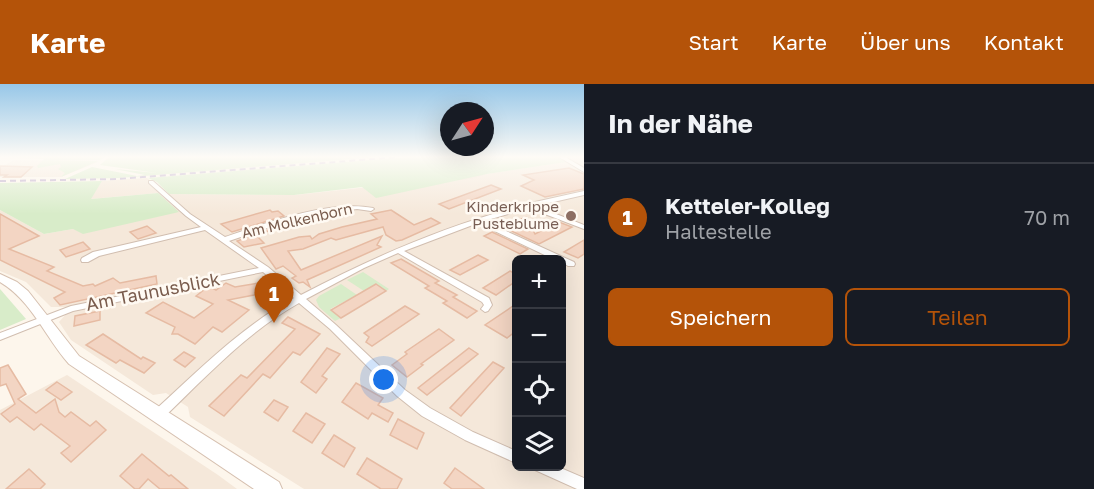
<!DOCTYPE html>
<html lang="de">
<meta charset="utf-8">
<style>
body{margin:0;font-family:"Golos Text",sans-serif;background:#242831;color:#f1f3f6}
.controls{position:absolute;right:18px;bottom:18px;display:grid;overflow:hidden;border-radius:9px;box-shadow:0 6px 24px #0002}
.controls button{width:54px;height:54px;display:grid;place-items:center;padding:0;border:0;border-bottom:2px solid #363941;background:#171b24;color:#f1f3f6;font:30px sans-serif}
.compass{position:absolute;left:440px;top:18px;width:54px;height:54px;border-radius:50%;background:#171b24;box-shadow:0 6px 24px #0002;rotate:54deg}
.you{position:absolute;left:384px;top:296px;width:21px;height:21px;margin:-15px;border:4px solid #fff;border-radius:50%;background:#1a73e8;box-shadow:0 0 0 9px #1a73e833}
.badge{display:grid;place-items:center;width:39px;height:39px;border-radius:50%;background:#b45309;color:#fff;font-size:20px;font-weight:700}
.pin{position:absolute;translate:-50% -50px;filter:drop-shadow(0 2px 3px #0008)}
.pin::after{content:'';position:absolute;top:32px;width:21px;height:18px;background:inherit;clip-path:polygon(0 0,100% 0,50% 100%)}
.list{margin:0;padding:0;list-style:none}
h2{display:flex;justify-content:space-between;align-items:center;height:78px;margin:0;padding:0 24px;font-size:26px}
h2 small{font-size:20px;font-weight:400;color:#9ea1a6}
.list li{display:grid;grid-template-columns:39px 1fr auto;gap:18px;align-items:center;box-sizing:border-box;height:108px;padding:0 24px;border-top:2px solid #363941}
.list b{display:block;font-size:22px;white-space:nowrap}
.list p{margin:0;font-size:20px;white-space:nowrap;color:#9ea1a6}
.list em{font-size:20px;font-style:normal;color:#9ea1a6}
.actions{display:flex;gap:12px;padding:18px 24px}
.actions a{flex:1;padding:14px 0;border:2px solid #b45309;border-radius:9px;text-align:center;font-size:21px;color:#b45309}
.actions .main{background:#b45309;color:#fff}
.icon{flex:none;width:33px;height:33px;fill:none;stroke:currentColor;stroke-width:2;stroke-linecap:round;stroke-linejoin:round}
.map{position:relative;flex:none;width:584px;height:405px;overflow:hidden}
header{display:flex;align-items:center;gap:36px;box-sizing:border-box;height:84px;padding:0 30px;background:#b45309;color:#fff}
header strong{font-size:28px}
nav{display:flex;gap:33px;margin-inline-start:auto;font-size:21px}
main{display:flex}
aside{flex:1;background:#171b24}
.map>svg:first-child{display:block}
</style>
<header>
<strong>Karte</strong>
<nav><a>Start</a><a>Karte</a><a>Über uns</a><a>Kontakt</a></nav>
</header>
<main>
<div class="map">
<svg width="584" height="405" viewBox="0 0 584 405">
<rect width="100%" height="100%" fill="#fdf6ec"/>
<g fill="#f5e8da" fill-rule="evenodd">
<path d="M 558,73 L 584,73 L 584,405 L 304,405 L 190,333 L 188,323 L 166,309 L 153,311 L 71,256 L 59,238 L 67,229 L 65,223 L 51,223 L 26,198 L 0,187 L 0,126 L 44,150 L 73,145 L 79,147 L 158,109 L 90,115 L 102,97 L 147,94 L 169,110 L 295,111 L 487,90 L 565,78 ZM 516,176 L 562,176 L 562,382 L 516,382 Z"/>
<path d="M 14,76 L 97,77 L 98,78 L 61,93 L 0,93 L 0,84 Z"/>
<path d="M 67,291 L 218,391 L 237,405 L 0,405 L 0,326 Z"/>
</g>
<g fill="#d8ecc9">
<path d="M 0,73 L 106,73 L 100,76 L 45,76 L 98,77 L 61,93 L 65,89 L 58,85 L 61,83 L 60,80 L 38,84 L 37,82 L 44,75 Z"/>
<path d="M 109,73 L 376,73 L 119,94 L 0,96 L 65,95 L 92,83 L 137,92 L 145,91 L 115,85 L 157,89 L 100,81 Z"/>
<path d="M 408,73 L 558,73 L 566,78 L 487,90 L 376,114 L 362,103 L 294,111 L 169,110 L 157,98 L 148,94 Z"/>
<path d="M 102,97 L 91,115 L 158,109 L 179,128 L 83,150 L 73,145 L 44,150 L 0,126 L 0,99 Z"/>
<path d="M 363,188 L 389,205 L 386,207 L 376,200 L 364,207 L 347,196 Z"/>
<path d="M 341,200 L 357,211 L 330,225 L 341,234 L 335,237 L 319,223 L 316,216 L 319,212 Z"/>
<path d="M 0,205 L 26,235 L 0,246 Z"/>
</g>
<g fill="#f3d5c3" stroke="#e6bba3" stroke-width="1.5">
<path d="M 0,82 L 32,83 L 21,93 L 4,93 L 7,91 L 0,91 Z"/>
<path d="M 569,84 L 584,90 L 584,105 L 545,113 L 521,102 L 534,96 L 523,91 Z"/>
<path d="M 491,101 L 501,105 L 449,125 L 439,120 Z"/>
<path d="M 270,126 L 272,128 L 278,127 L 284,132 L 232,148 L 221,140 Z"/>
<path d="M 391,126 L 414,141 L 431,134 L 440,139 L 402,156 L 396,157 L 386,151 L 383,143 L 336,156 L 331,154 L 303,165 L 288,167 L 301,186 L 382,152 L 377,161 L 381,163 L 307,196 L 310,203 L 303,198 L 299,199 L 292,194 L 296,192 L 283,182 L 276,185 L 261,164 L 299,153 L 310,152 L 312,155 L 319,150 L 342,143 L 377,135 L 371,130 Z"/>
<path d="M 0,130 L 39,152 L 9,165 L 54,183 L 47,187 L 83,202 L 93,200 L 95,202 L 113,194 L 120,199 L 156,192 L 157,200 L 60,221 L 54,214 L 65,208 L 0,176 Z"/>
<path d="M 526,133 L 535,150 L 559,138 L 572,143 L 539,160 L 503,143 Z"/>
<path d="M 147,142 L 156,149 L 138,155 L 130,148 Z"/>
<path d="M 279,142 L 257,152 L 264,159 L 244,163 L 237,157 Z"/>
<path d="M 492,148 L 528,165 L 520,170 L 484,152 Z"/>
<path d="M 584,156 L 584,170 L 578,174 L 564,168 Z"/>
<path d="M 83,158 L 90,165 L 66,173 L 60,166 Z"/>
<path d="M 478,171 L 488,176 L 460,191 L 450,186 Z"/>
<path d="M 401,175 L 439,197 L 435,199 L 457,211 L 453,213 L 477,227 L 467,234 L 443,219 L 447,217 L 425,204 L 429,202 L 391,179 Z"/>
<path d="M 510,187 L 516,190 L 516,197 L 496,211 L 483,204 Z"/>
<path d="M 270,197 L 254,211 L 228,216 L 249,226 L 222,248 L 213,243 L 195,260 L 178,250 L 172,250 L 175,243 L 146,229 L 163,218 L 194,234 L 213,220 L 196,212 L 209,202 L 216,206 L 226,199 L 235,203 Z"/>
<path d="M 376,200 L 386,207 L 341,234 L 331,226 Z"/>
<path d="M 516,220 L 516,247 L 507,254 L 485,241 Z"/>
<path d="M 405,222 L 419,230 L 372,262 L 366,258 L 369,253 L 364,249 Z"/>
<path d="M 100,227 L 100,236 L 74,242 L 75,232 Z"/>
<path d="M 288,233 L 320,250 L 300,271 L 293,268 L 270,294 L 263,290 L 224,332 L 209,322 L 241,291 L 247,294 L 295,245 L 282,239 Z"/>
<path d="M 439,245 L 454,256 L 421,280 L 423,281 L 407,293 L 392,281 L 407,270 L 405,268 Z"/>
<path d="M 103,250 L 141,275 L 143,273 L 155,279 L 144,289 L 120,276 L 116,279 L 86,261 Z"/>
<path d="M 327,264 L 340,270 L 322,292 L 327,295 L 316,309 L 301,298 Z"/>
<path d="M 469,264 L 478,270 L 427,311 L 418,304 Z"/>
<path d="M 184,268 L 195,274 L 185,283 L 174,276 Z"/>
<path d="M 493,278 L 504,284 L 461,332 L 450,324 Z"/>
<path d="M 8,281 L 26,310 L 18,315 L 36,329 L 55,315 L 59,328 L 65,333 L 71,328 L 90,342 L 96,337 L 106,346 L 71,378 L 61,369 L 70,362 L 41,340 L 34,346 L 17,333 L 10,338 L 1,330 L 15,320 L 6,300 L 0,302 L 0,284 Z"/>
<path d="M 57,298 L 72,308 L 61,316 L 46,306 Z"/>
<path d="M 356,299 L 383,314 L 378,321 L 393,329 L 388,338 L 372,329 L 368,335 L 342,318 Z"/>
<path d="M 274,316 L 288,323 L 278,337 L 264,328 Z"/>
<path d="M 306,329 L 325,340 L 312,359 L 293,347 Z"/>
<path d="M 398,335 L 424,349 L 417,365 L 390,351 Z"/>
<path d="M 334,351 L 355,364 L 344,383 L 322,369 Z"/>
<path d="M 142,370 L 169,392 L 171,391 L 188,405 L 160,405 L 148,395 L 139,405 L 135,405 L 120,392 Z"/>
<path d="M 367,374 L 402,395 L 397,405 L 381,405 L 357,390 Z"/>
<path d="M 455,384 L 484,405 L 452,405 L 444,399 Z"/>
<path d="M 29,385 L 45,400 L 40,405 L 6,405 Z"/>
</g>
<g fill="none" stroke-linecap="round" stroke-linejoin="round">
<g stroke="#d1beb0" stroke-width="2">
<g id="street">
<path d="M 559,73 L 565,73 L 584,84 L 584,88 Z"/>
<path d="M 149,97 L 153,97 L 190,130 L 225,153 C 266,139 329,116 373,124 L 374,125 L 371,127 L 357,125 L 319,130 L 279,140 L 229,157 L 268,183 L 301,211 C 373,173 447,141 525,121 L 526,120 L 584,107 L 584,111 L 536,122 L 584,141 L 584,145 L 529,124 L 484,137 L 574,178 L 575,180 L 574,182 L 568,182 L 562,178 L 562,176 L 555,176 L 478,139 L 404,167 L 489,214 L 492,221 L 488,227 L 485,228 L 481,225 L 484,221 L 482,218 L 398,169 L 364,184 L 306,215 L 336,241 L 405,306 L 430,324 L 473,348 L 516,367 L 516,379 L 465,356 L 422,332 L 397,312 L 330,245 L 299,219 C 247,248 205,294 162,335 L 158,336 L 154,335 L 152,331 L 154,327 C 198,287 241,243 294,214 L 263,188 L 73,227 L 0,256 L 0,249 L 71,222 L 259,184 L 205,146 L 99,172 L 88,178 L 82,178 L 81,176 L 82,174 L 93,168 L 201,143 L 186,132 L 149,99 Z"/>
<path d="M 534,382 L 556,382 L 584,394 L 584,405 L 577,405 L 535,386 Z"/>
</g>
</g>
<g stroke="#d6c0b0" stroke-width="2">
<path id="secondary" d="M 0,190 L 17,198 L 28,207 L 79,272 L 279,398 L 282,405 L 254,405 L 69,280 C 45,253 32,217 0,198 Z"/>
</g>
<use href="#street" fill="#fff" fill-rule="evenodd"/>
<use href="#secondary" fill="#fff" fill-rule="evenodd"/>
<path stroke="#b9a8c9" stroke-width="2" stroke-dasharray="6 4" stroke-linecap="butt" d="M 0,97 L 118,95 L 398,73"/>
</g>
<linearGradient id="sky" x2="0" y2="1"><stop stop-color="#97c7e8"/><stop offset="0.56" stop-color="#fefbf6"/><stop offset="1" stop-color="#fefbf6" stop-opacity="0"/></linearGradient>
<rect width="584" height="130" fill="url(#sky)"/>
<circle fill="#8d6e63" stroke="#fffaf3" stroke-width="2" cx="571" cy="132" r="6"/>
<g text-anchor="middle" stroke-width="5" stroke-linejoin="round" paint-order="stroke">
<g font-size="15" fill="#785e54" stroke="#fffaf3" text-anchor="end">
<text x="559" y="128">Kinderkrippe<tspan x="559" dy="17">Pusteblume</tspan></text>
</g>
<g font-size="15" fill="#7a5c4d" stroke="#fffaf3">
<text transform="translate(297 137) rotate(-13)" y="5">Am Molkenborn</text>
</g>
<g font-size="18" fill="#7a5c4d" stroke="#fffaf3">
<text transform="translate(153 208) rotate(-11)" y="6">Am Taunusblick</text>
</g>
</g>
</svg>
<div class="controls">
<button>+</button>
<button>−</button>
<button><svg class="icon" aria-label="locate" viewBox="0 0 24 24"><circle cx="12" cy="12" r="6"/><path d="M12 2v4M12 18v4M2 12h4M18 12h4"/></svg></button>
<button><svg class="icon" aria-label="layers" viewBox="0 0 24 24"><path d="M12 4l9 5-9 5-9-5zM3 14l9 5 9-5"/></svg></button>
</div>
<svg class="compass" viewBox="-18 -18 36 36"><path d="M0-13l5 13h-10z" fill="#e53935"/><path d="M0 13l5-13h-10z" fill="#9ea1a6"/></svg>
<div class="you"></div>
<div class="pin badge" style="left:274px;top:239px">1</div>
</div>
<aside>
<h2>In der Nähe<small></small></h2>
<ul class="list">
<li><span class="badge">1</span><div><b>Ketteler-Kolleg</b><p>Haltestelle</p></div><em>70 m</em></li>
</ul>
<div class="actions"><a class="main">Speichern</a><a>Teilen</a></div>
</aside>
</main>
